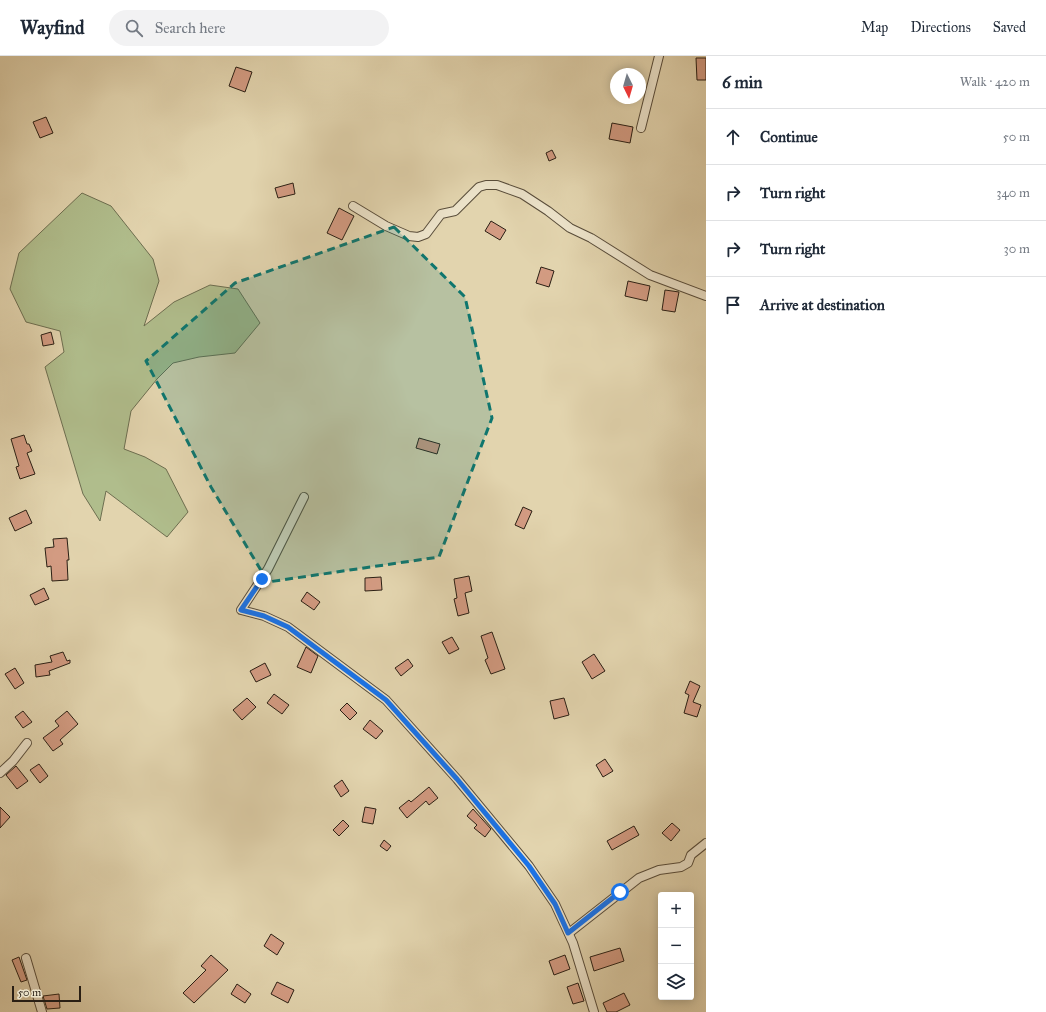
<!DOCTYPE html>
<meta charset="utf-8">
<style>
body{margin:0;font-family:"IM FELL Great Primer",serif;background:#f2f2f3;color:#1f2937}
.controls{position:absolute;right:12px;bottom:12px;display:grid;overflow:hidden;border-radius:4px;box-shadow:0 2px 10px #0003}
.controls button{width:36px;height:36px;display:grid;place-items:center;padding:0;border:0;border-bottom:1px solid #e0e1e3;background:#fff;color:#1f2937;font:20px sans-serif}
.compass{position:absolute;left:610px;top:12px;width:36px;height:36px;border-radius:50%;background:#fff;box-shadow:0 2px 10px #0003;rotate:175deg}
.scale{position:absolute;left:12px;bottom:10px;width:69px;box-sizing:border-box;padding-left:4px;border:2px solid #2a1f14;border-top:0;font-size:11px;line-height:14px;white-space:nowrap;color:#2a1f14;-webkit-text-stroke:3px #ece3ca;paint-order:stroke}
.stop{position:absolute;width:12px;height:12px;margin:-9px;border:3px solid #1a73e8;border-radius:50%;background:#fff}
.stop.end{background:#1a73e8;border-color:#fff;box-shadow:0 1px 4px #0008}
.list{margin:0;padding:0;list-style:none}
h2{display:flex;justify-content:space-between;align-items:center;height:52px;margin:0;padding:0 16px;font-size:17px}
h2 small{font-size:13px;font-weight:400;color:#747a83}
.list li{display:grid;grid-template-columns:26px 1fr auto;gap:12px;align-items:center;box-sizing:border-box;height:56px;padding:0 16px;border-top:1px solid #e0e1e3}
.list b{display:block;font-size:15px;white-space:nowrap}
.list em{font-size:13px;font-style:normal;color:#747a83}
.icon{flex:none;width:22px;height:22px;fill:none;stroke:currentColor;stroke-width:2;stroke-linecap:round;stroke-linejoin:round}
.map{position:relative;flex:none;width:706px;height:956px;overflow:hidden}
header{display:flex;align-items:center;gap:24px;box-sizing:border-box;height:56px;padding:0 20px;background:#fff;border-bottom:1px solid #e0e1e3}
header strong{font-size:19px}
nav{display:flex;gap:22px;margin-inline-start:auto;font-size:14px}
.search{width:280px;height:36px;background:#f2f2f3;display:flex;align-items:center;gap:10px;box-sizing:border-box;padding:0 14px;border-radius:22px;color:#747a83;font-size:15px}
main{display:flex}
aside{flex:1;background:#fff}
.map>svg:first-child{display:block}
</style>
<header>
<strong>Wayfind</strong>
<div class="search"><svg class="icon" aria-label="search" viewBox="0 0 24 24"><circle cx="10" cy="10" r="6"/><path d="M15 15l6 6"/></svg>Search here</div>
<nav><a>Map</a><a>Directions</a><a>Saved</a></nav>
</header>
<main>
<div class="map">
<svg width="706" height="956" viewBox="0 0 706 956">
<rect width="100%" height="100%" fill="#e2d4ae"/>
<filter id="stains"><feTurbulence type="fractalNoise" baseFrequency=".005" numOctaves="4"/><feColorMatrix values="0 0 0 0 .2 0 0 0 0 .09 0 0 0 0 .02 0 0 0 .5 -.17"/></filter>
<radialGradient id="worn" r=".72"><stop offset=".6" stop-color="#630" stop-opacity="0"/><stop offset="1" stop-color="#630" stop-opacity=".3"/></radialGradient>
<path fill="#b0bd8c" stroke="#6d6e50" d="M 82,137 L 111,150 L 153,203 L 159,225 L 144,270 L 174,246 L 210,229 L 238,233 L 260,267 L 235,297 L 199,301 L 173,307 L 157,323 L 131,355 L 124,393 L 145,401 L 166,413 L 188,456 L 167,481 L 106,435 L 100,465 L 83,438 L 45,311 L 64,296 L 60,275 L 26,266 L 10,233 L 19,197 Z"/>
<g fill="#d39b82" stroke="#2a1f14">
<path d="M 696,2 L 706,2 L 706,24 L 697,24 Z"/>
<path d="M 236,11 L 252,16 L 245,36 L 229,30 Z"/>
<path d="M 46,61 L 53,77 L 40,82 L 33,66 Z"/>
<path d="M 612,67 L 633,71 L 630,87 L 609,83 Z"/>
<path d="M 552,94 L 556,102 L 549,105 L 546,97 Z"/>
<path d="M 293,127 L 295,138 L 278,142 L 275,132 Z"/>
<path d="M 339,152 L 354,160 L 342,184 L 327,177 Z"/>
<path d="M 491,165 L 506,174 L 500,184 L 485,175 Z"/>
<path d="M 541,211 L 554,215 L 549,231 L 536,227 Z"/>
<path d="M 628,225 L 650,230 L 647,245 L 625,240 Z"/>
<path d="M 665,234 L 679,236 L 675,256 L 662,254 Z"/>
<path d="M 51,276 L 54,288 L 43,290 L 41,279 Z"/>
<path d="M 24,379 L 27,388 L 29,388 L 32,395 L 27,397 L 35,418 L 20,423 L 16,411 L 19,410 L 11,383 Z"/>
<path d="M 419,382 L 440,388 L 437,398 L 416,392 Z"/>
<path d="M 523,451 L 532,455 L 524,473 L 515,469 Z"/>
<path d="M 26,454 L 32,467 L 15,475 L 9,462 Z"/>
<path d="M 67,482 L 69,504 L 67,504 L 68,524 L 52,525 L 51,510 L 47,511 L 45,492 L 54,491 L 53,483 Z"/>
<path d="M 469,520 L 472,535 L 465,537 L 469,557 L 458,560 L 454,543 L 457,542 L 454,523 Z"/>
<path d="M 381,521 L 382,534 L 365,535 L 365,522 Z"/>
<path d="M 44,532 L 49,543 L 35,549 L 30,539 Z"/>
<path d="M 307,536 L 320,546 L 314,554 L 301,545 Z"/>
<path d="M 492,576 L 505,613 L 491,618 L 485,604 L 488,602 L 481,580 Z"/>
<path d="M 452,581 L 459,593 L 449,598 L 442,586 Z"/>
<path d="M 306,591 L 318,600 L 311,617 L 297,611 Z"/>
<path d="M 63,596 L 67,605 L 70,604 L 70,607 L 49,615 L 50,619 L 36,621 L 35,609 L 52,606 L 50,600 Z"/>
<path d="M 594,598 L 605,615 L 592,623 L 582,606 Z"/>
<path d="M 408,603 L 413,610 L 401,620 L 395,612 Z"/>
<path d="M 265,607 L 271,619 L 256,626 L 250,615 Z"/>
<path d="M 15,612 L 24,627 L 15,633 L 5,618 Z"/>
<path d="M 690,625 L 700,630 L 693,646 L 701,649 L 697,661 L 684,657 L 689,639 L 685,637 Z"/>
<path d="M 274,638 L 289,649 L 282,658 L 267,647 Z"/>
<path d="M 247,642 L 256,651 L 242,664 L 233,654 Z"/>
<path d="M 564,642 L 569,659 L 554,663 L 550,645 Z"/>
<path d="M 347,647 L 357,657 L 350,664 L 340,654 Z"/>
<path d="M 23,655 L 32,666 L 23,672 L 15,661 Z"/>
<path d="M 67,655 L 78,668 L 60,684 L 63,688 L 53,695 L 43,682 L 59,670 L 55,665 Z"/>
<path d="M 370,664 L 383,675 L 376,683 L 363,673 Z"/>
<path d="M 605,703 L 613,715 L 603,721 L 596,709 Z"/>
<path d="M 39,708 L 48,720 L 40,727 L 30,714 Z"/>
<path d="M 16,710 L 28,725 L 17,733 L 6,719 Z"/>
<path d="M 342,724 L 349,735 L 341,741 L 334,730 Z"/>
<path d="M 429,731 L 438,742 L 429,749 L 426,745 L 407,762 L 399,752 L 409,744 L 411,746 Z"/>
<path d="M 0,751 L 10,761 L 0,772 Z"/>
<path d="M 365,751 L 376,753 L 373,768 L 362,766 Z"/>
<path d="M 473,753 L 491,773 L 485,781 L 474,772 L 477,769 L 467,760 Z"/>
<path d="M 343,764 L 349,770 L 339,780 L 333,774 Z"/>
<path d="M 672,767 L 680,774 L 671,785 L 662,777 Z"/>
<path d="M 634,770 L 639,779 L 612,794 L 607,785 Z"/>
<path d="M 384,784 L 391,790 L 387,795 L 380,790 Z"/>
<path d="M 271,878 L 284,887 L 277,899 L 264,890 Z"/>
<path d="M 620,892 L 624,905 L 594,915 L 590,901 Z"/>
<path d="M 211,899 L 228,914 L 194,947 L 183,937 L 206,914 L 201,910 Z"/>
<path d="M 565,899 L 570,913 L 554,919 L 549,905 Z"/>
<path d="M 19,901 L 27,924 L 21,926 L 12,904 Z"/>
<path d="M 277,926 L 294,934 L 288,947 L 271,938 Z"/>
<path d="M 578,927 L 584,945 L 573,948 L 567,931 Z"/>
<path d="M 237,928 L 251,938 L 245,947 L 231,938 Z"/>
<path d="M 624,937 L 630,949 L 616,956 L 607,956 L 603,947 Z"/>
<path d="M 59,938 L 60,952 L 47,953 L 43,940 Z"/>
</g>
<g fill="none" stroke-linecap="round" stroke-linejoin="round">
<g stroke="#584c3a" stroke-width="10">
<g id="minor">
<path d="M 641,72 L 659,0"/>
<path d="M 353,150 L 386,170 L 409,180 L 418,181 L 426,178 L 441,158 L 455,155 L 479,131 L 486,129 L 497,129 L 522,138 L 548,155 L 570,172 L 591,182 L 650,219 L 706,240"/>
<path d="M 304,441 L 268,513 L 241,554 L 264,560 L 288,571 L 386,644 L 457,723 L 529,810 L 555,848 L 573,887 L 594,956"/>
<path d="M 0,717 L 13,705 L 27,687"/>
<path d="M 569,877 L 639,822 L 659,814 L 681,811 L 688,807 L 691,799 L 706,787"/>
<path d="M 26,902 L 42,956"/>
</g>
</g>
<use href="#minor" stroke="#ece3ca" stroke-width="8"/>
</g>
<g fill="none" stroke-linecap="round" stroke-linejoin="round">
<path stroke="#1a73e8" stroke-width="5" d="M 262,523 L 241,554 L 264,560 L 288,571 L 386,644 L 457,723 L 529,810 L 555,848 L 568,877 L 620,836"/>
</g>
<path fill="#0f766e" fill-opacity="0.2" stroke="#0f766e" stroke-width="3" stroke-dasharray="8 5" stroke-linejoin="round" d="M 394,171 L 465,241 L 492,362 L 439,501 L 268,526 L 211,431 L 146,305 L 235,227 Z"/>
<rect width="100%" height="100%" filter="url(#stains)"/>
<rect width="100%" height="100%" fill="url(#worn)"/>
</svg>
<div class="controls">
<button>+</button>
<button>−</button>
<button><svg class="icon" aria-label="layers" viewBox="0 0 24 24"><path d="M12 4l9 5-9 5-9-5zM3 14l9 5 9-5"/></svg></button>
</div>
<svg class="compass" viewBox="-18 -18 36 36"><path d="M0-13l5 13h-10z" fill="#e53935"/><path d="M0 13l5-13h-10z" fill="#747a83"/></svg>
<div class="scale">50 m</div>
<div class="stop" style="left:620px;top:836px"></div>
<div class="stop end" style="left:262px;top:523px"></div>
</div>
<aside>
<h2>6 min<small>Walk · 420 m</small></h2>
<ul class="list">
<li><svg class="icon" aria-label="ahead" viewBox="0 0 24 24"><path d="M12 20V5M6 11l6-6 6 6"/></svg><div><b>Continue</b></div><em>50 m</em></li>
<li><svg class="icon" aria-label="right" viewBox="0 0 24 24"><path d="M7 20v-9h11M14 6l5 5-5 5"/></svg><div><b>Turn right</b></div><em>340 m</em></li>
<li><svg class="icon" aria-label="right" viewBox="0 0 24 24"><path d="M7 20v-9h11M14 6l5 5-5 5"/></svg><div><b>Turn right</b></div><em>30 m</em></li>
<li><svg class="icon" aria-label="arrive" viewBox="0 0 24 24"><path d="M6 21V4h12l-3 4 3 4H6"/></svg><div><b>Arrive at destination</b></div></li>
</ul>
</aside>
</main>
